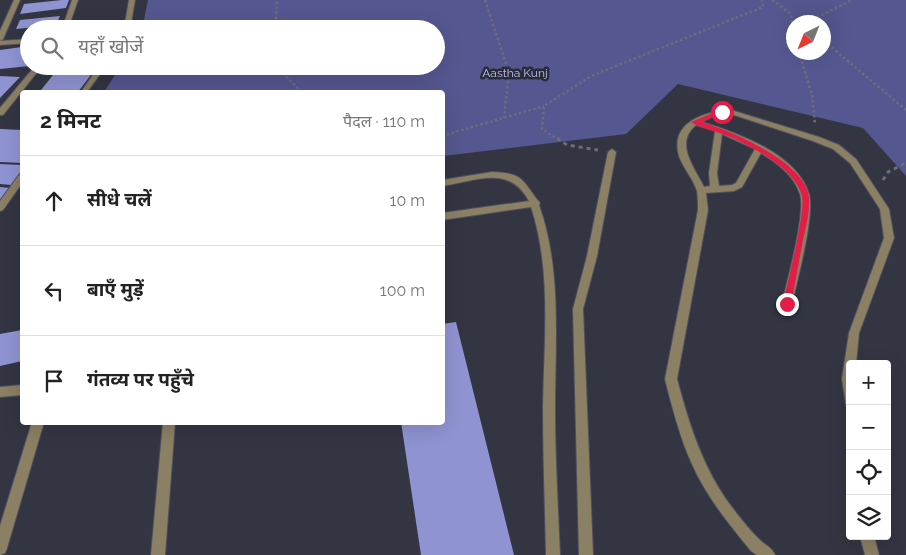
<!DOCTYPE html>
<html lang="hi">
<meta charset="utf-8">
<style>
body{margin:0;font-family:Raleway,"Noto Sans Devanagari",sans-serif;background:#f2f2f2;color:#222}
.controls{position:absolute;right:15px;bottom:15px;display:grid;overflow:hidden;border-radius:5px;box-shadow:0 5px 20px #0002}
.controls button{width:45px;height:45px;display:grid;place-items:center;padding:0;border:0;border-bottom:1px solid #e0e0e0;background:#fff;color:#222;font:25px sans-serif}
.compass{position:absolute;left:786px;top:15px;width:45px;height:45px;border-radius:50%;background:#fff;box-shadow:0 5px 20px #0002;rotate:223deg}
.stop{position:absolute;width:15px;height:15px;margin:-11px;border:4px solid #e11d48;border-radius:50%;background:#fff}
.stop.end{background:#e11d48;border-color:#fff;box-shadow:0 1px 5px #0008}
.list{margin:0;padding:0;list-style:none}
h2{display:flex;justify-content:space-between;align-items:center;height:65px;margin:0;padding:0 20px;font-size:21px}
h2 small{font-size:16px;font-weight:400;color:#767676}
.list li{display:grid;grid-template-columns:32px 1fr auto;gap:15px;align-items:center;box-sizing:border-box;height:90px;padding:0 20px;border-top:1px solid #e0e0e0}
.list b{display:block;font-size:19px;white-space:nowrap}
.list em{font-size:16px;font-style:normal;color:#767676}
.icon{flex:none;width:28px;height:28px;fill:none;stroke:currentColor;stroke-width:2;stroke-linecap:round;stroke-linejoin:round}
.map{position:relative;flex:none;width:906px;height:555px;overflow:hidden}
.search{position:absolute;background:#fff;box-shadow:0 5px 20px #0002;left:20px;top:20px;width:425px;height:55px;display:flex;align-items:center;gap:12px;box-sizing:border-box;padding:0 18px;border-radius:28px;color:#767676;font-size:19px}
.panel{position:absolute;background:#fff;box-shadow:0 5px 20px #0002;left:20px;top:90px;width:425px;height:335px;border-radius:5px}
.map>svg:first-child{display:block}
</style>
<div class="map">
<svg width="906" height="555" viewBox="0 0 906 555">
<rect width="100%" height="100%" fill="#333543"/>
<path fill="#555790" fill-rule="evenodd" d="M 148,0 L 906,0 L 906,176 L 863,128 L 678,84 L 626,134 L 443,156 L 442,92 L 104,92 L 121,66 L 436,66 L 436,29 L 142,29 ZM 794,22 L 824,22 L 824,52 L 794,52 Z"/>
<g fill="#8f93d1">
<path d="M 62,0 L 69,0 L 66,8 L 20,14 L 24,4 Z"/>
<path d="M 60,16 L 56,25 L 16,29 L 20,20 Z"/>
<path d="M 29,46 L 29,66 L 0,69 L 0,50 Z"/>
<path d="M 57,70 L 93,72 L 78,92 L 41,90 Z"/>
<path d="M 0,76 L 20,77 L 0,98 Z"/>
<path d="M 0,129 L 22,130 L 22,163 L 0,162 Z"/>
<path d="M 0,164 L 22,165 L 22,170 L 11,185 L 0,184 Z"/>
<path d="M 0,187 L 10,188 L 0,200 Z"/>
<path d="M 456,322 L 514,555 L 421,555 L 401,422 L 442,422 L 442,324 Z"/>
<path d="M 22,330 L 22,361 L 0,366 L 0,334 Z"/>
</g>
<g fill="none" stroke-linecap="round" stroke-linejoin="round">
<g stroke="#4f515e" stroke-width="2">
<g id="lane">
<path d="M 731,110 L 819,137 L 839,145 L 856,159 L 889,209 L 894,238 L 859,333 L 856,364 L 850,364 L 850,406 L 846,405 L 842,379 L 849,333 L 884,238 L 880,209 L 850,163 L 833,149 L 813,141 L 731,114 L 715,115 L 702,122 C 738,133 797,154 809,194 C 815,215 797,281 792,304 L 791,307 L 787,308 L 783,307 L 782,304 C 787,281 806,214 800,194 C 794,175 777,163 761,153 L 742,187 L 734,191 L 706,193 L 708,210 L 677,379 C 689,424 703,469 731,506 C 740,518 751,532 762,542 C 767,546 772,548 775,555 L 757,555 L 751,551 C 729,524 706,496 692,464 C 680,438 672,407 665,379 L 698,210 C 698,204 698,197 697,191 C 693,178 683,168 679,156 C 669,122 706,111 731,110 ZM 696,125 L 715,131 L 709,173 L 710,186 L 704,187 C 694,167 674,143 696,125 ZM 722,134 L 755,149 L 736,183 L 732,185 L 719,186 L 717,173 Z"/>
<path d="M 612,149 L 616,152 L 597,256 L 583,309 L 593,555 L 579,555 L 573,309 L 587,256 L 608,152 Z"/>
<path d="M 492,172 C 526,173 522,182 540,203 L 539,205 C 562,270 555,342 555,410 C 555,458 558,507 560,555 L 546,555 C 545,506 543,456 543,407 C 544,341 552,270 531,207 L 442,220 L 442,213 L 529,201 C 509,164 476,181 442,186 L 442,180 Z"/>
<path d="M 22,385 L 22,395 L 0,397 L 0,387 Z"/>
<path d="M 32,422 L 44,422 L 7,548 L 5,553 L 0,555 L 0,526 Z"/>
<path d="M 163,422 L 175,422 L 165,555 L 151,555 Z"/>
<path d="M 860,536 L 874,536 L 879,555 L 865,555 Z"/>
</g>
</g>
<g stroke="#4f515e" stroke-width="2">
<g id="street">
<path d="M 14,0 L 20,0 L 3,39 L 0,41 L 29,39 L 29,43 L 0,45 L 0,31 Z"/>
<path d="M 72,0 L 78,0 L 68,29 L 62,29 Z"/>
<path d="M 129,0 L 135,0 L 130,29 L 124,29 Z"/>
<path d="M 35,66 L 42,66 L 3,115 L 0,115 L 0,108 Z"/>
<path d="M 99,66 L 106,66 L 87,92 L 81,92 Z"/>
<path d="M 22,174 L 22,183 L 3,210 L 0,211 L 0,201 L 19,175 Z"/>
</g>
</g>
<g stroke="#6b6d79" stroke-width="2.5" stroke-dasharray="2.5 2.5" stroke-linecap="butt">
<path d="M 485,0 L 509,73 L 504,118"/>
<path d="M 772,0 L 791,14 L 794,32"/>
<path d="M 808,22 L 852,0"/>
<path d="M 275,29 L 277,0"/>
<path d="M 824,41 L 906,110"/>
<path d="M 799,52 L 812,95 L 815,125"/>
<path d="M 275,66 L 302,92"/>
<path d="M 442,136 L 544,106"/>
<path d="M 559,140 L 542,129 L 544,106 L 591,76 L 763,7 L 762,0"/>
</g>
<g stroke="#6b6d79" stroke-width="3" stroke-dasharray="4 4" stroke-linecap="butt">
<path d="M 557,138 L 567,145 L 598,150"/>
<path d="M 883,180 L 888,172 L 906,163"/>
</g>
<use href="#lane" fill="#8b7f64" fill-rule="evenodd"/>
<use href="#street" fill="#8b7f64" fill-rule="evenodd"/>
</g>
<path fill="#e11d48" d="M 720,110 L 725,112 L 701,122 C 730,130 807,163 809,198 C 810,212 806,227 803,240 C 799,262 795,283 791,304 L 787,308 L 783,304 C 787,284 806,211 802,196 C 795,170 759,151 737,140 C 724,133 701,129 691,122 Z"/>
<g text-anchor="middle" stroke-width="5" stroke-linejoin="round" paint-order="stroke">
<g font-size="12" fill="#bbc0f4" stroke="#2a2b38">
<text x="515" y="77">Aastha Kunj</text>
</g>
</g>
</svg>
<div class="controls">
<button>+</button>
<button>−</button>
<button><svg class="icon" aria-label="locate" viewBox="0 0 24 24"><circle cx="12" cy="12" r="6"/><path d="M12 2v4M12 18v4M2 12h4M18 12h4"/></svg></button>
<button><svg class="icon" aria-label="layers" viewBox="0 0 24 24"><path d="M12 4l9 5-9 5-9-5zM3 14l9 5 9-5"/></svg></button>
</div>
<svg class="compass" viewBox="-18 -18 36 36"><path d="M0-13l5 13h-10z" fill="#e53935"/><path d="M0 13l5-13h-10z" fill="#767676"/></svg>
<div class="stop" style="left:722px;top:112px"></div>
<div class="stop end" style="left:787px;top:304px"></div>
<div class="search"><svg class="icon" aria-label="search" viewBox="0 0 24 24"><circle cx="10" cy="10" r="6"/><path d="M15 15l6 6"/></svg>यहाँ खोजें</div>
<section class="panel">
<h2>2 मिनट<small>पैदल · 110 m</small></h2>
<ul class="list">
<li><svg class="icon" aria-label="ahead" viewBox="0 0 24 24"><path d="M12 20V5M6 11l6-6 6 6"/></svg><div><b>सीधे चलें</b></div><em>10 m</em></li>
<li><svg class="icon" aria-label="left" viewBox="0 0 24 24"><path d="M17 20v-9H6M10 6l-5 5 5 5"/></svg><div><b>बाएँ मुड़ें</b></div><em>100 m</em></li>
<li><svg class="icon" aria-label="arrive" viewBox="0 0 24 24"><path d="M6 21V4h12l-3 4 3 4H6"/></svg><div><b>गंतव्य पर पहुँचे</b></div></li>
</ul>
</section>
</div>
